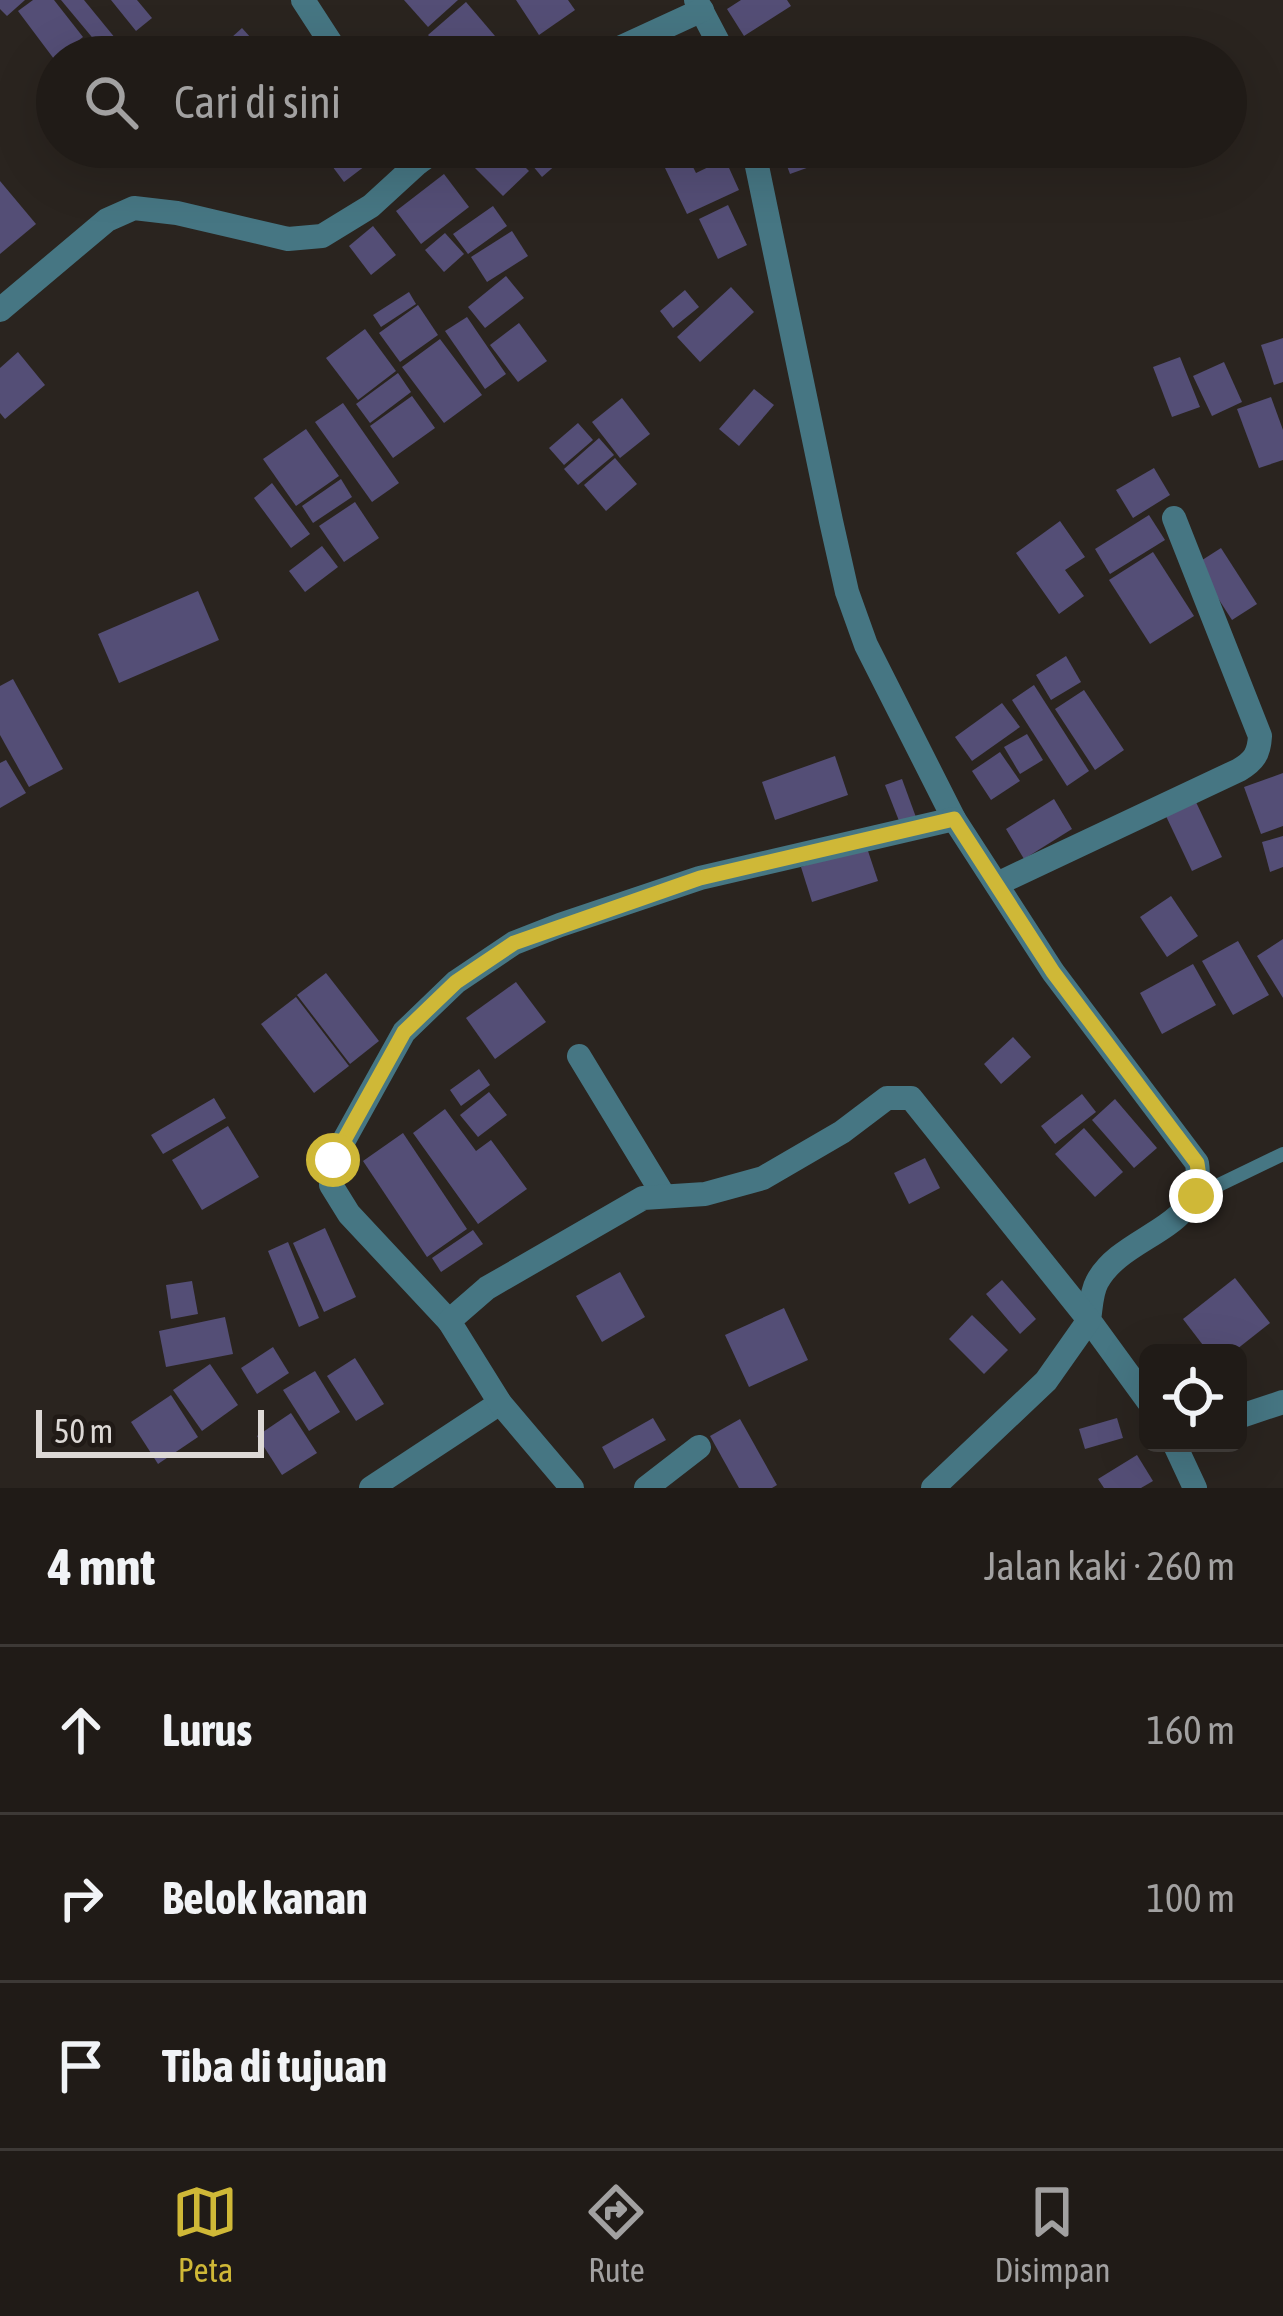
<!DOCTYPE html>
<html lang="id">
<meta charset="utf-8">
<style>
body{margin:0;font-family:"Asap Condensed",sans-serif;background:#2d2824;color:#f1f3f6}
.controls{position:absolute;right:36px;bottom:36px;display:grid;overflow:hidden;border-radius:18px;box-shadow:0 12px 48px #0002}
.controls button{width:108px;height:108px;display:grid;place-items:center;padding:0;border:0;border-bottom:3px solid #3d3936;background:#201b17;color:#f1f3f6;font:60px sans-serif}
.scale{position:absolute;left:36px;bottom:30px;width:228px;box-sizing:border-box;padding-left:12px;border:6px solid #ddd9d6;border-top:0;font-size:33px;line-height:42px;white-space:nowrap;color:#ddd9d6;-webkit-text-stroke:9px #201a16;paint-order:stroke}
.stop{position:absolute;width:36px;height:36px;margin:-27px;border:9px solid #cfb837;border-radius:50%;background:#fff}
.stop.end{background:#cfb837;border-color:#fff;box-shadow:0 3px 12px #0008}
.list{margin:0;padding:0;list-style:none}
h2{display:flex;justify-content:space-between;align-items:center;height:156px;margin:0;padding:0 48px;font-size:51px}
h2 small{font-size:39px;font-weight:400;color:#a2a1a1}
.list li{display:grid;grid-template-columns:78px 1fr auto;gap:36px;align-items:center;box-sizing:border-box;height:168px;padding:0 48px;border-top:3px solid #3d3936}
.list b{display:block;font-size:45px;white-space:nowrap}
.list em{font-size:39px;font-style:normal;color:#a2a1a1}
.icon{flex:none;width:66px;height:66px;fill:none;stroke:currentColor;stroke-width:2;stroke-linecap:round;stroke-linejoin:round}
.map{position:relative;flex:none;width:1283px;height:1488px;overflow:hidden}
.search{position:absolute;background:#201b17;box-shadow:0 12px 48px #0002;left:36px;right:36px;top:36px;height:132px;display:flex;align-items:center;gap:30px;box-sizing:border-box;padding:0 42px;border-radius:66px;color:#a2a1a1;font-size:45px}
.sheet{height:660px;background:#201b17}
nav{display:flex;justify-content:space-around;align-items:center;box-sizing:border-box;height:168px;border-top:3px solid #3d3936;background:#201b17;font-size:33px;color:#a2a1a1}
nav a{display:grid;justify-items:center;gap:6px}
nav .on{color:#cfb837}
.map>svg:first-child{display:block}
</style>
<div class="map">
<svg width="1283" height="1488" viewBox="0 0 1283 1488">
<rect width="100%" height="100%" fill="#2a241f"/>
<g fill="#544e76">
<path d="M 0,0 L 25,0 L 7,16 L 0,9 Z"/>
<path d="M 33,0 L 54,0 L 83,37 L 54,59 L 18,11 Z"/>
<path d="M 61,0 L 84,0 L 120,44 L 106,54 Z"/>
<path d="M 111,0 L 137,0 L 152,18 L 136,31 Z"/>
<path d="M 404,0 L 458,0 L 428,27 Z"/>
<path d="M 516,0 L 568,0 L 575,10 L 539,35 Z"/>
<path d="M 741,0 L 787,0 L 791,6 L 744,36 L 727,9 Z"/>
<path d="M 466,2 L 495,36 L 471,57 L 448,57 L 428,35 Z"/>
<path d="M 242,28 L 268,57 L 210,57 Z"/>
<path d="M 690,37 L 698,57 L 642,57 Z"/>
<path d="M 268,147 L 299,147 L 280,162 Z"/>
<path d="M 318,147 L 378,147 L 382,153 L 344,182 Z"/>
<path d="M 489,147 L 505,147 L 529,171 L 503,196 L 471,164 Z"/>
<path d="M 517,147 L 558,147 L 566,156 L 542,177 Z"/>
<path d="M 655,147 L 683,147 L 696,173 L 725,159 L 739,190 L 687,214 Z"/>
<path d="M 780,147 L 821,147 L 826,161 L 790,174 Z"/>
<path d="M 444,174 L 469,207 L 421,244 L 396,211 Z"/>
<path d="M 0,181 L 36,224 L 0,254 Z"/>
<path d="M 728,205 L 747,245 L 718,259 L 699,219 Z"/>
<path d="M 493,206 L 507,226 L 468,254 L 453,234 Z"/>
<path d="M 373,226 L 396,255 L 371,275 L 349,246 Z"/>
<path d="M 512,231 L 528,256 L 487,282 L 471,257 Z"/>
<path d="M 445,233 L 464,254 L 444,272 L 425,250 Z"/>
<path d="M 506,276 L 524,298 L 485,328 L 468,307 Z"/>
<path d="M 731,287 L 754,312 L 700,362 L 677,337 Z"/>
<path d="M 685,290 L 699,307 L 673,328 L 660,311 Z"/>
<path d="M 409,292 L 416,304 L 381,327 L 373,315 Z"/>
<path d="M 418,305 L 438,335 L 400,362 L 379,333 Z"/>
<path d="M 467,317 L 506,374 L 485,389 L 445,331 Z"/>
<path d="M 519,323 L 547,361 L 518,382 L 490,345 Z"/>
<path d="M 365,329 L 396,371 L 358,400 L 326,358 Z"/>
<path d="M 1283,338 L 1283,382 L 1274,385 L 1261,345 Z"/>
<path d="M 440,339 L 482,395 L 444,423 L 402,367 Z"/>
<path d="M 18,352 L 45,385 L 5,419 L 0,413 L 0,368 Z"/>
<path d="M 1180,357 L 1200,407 L 1172,417 L 1153,367 Z"/>
<path d="M 1224,362 L 1242,402 L 1212,416 L 1193,376 Z"/>
<path d="M 398,373 L 411,392 L 370,423 L 356,404 Z"/>
<path d="M 754,389 L 774,405 L 739,446 L 719,429 Z"/>
<path d="M 412,396 L 435,428 L 393,458 L 370,426 Z"/>
<path d="M 1271,397 L 1283,430 L 1283,460 L 1259,468 L 1237,409 Z"/>
<path d="M 622,398 L 650,434 L 620,458 L 592,422 Z"/>
<path d="M 343,403 L 399,483 L 372,502 L 315,422 Z"/>
<path d="M 578,423 L 593,440 L 564,465 L 549,448 Z"/>
<path d="M 306,429 L 339,476 L 296,506 L 263,459 Z"/>
<path d="M 599,438 L 614,455 L 578,485 L 564,469 Z"/>
<path d="M 615,458 L 637,484 L 606,511 L 584,485 Z"/>
<path d="M 1154,468 L 1170,495 L 1133,518 L 1116,490 Z"/>
<path d="M 341,479 L 352,497 L 313,523 L 302,506 Z"/>
<path d="M 272,483 L 310,534 L 291,548 L 254,498 Z"/>
<path d="M 355,502 L 379,538 L 344,562 L 319,526 Z"/>
<path d="M 1149,515 L 1165,540 L 1110,574 L 1095,549 Z"/>
<path d="M 1060,521 L 1085,557 L 1065,570 L 1084,596 L 1059,614 L 1016,553 Z"/>
<path d="M 322,546 L 338,567 L 305,592 L 289,571 Z"/>
<path d="M 1221,548 L 1257,604 L 1232,620 L 1196,564 Z"/>
<path d="M 1153,552 L 1194,616 L 1150,644 L 1109,580 Z"/>
<path d="M 198,591 L 219,640 L 119,683 L 98,634 Z"/>
<path d="M 1066,656 L 1081,682 L 1051,700 L 1036,675 Z"/>
<path d="M 13,679 L 63,769 L 29,787 L 0,735 L 0,686 Z"/>
<path d="M 1034,685 L 1089,771 L 1067,786 L 1012,700 Z"/>
<path d="M 1084,690 L 1124,750 L 1095,770 L 1055,709 Z"/>
<path d="M 1002,703 L 1020,727 L 972,761 L 955,737 Z"/>
<path d="M 1027,734 L 1043,760 L 1020,774 L 1004,747 Z"/>
<path d="M 1000,752 L 1020,781 L 991,800 L 972,771 Z"/>
<path d="M 835,756 L 848,795 L 775,820 L 762,782 Z"/>
<path d="M 6,760 L 26,793 L 0,808 L 0,763 Z"/>
<path d="M 1283,773 L 1283,826 L 1261,834 L 1244,787 Z"/>
<path d="M 902,779 L 917,820 L 901,826 L 885,785 Z"/>
<path d="M 1054,799 L 1072,829 L 1024,859 L 1006,829 Z"/>
<path d="M 1195,800 L 1222,857 L 1192,871 L 1165,814 Z"/>
<path d="M 1283,836 L 1283,867 L 1270,872 L 1262,842 Z"/>
<path d="M 866,845 L 878,881 L 812,902 L 801,867 Z"/>
<path d="M 1171,896 L 1198,936 L 1167,957 L 1140,917 Z"/>
<path d="M 1283,939 L 1283,998 L 1257,956 Z"/>
<path d="M 1238,941 L 1269,995 L 1233,1015 L 1202,961 Z"/>
<path d="M 1193,964 L 1216,1005 L 1162,1034 L 1140,993 Z"/>
<path d="M 326,973 L 379,1041 L 350,1064 L 297,995 Z"/>
<path d="M 516,982 L 546,1022 L 495,1059 L 466,1018 Z"/>
<path d="M 296,997 L 349,1066 L 314,1093 L 261,1024 Z"/>
<path d="M 1013,1037 L 1031,1057 L 1001,1084 L 984,1064 Z"/>
<path d="M 479,1069 L 490,1085 L 461,1106 L 450,1090 Z"/>
<path d="M 489,1092 L 507,1115 L 478,1137 L 460,1115 Z"/>
<path d="M 1082,1094 L 1096,1112 L 1055,1144 L 1041,1126 Z"/>
<path d="M 214,1098 L 226,1118 L 163,1154 L 151,1135 Z"/>
<path d="M 1115,1099 L 1157,1148 L 1134,1168 L 1092,1120 Z"/>
<path d="M 445,1109 L 476,1151 L 491,1140 L 527,1189 L 478,1224 L 413,1133 Z"/>
<path d="M 228,1126 L 259,1177 L 202,1210 L 172,1160 Z"/>
<path d="M 1084,1128 L 1123,1172 L 1095,1197 L 1055,1154 Z"/>
<path d="M 403,1133 L 467,1229 L 427,1257 L 363,1161 Z"/>
<path d="M 925,1158 L 940,1188 L 909,1204 L 894,1173 Z"/>
<path d="M 325,1228 L 356,1297 L 324,1312 L 293,1243 Z"/>
<path d="M 473,1230 L 483,1244 L 441,1272 L 432,1258 Z"/>
<path d="M 288,1242 L 319,1318 L 299,1327 L 268,1251 Z"/>
<path d="M 620,1272 L 645,1317 L 602,1342 L 576,1296 Z"/>
<path d="M 1235,1278 L 1270,1323 L 1232,1353 L 1209,1353 L 1183,1319 Z"/>
<path d="M 1002,1280 L 1036,1319 L 1020,1334 L 986,1294 Z"/>
<path d="M 192,1281 L 198,1314 L 171,1319 L 166,1285 Z"/>
<path d="M 784,1308 L 808,1360 L 749,1387 L 725,1335 Z"/>
<path d="M 972,1315 L 1008,1350 L 984,1374 L 949,1339 Z"/>
<path d="M 225,1317 L 233,1354 L 166,1367 L 159,1331 Z"/>
<path d="M 273,1347 L 289,1373 L 257,1394 L 241,1368 Z"/>
<path d="M 355,1358 L 384,1404 L 356,1421 L 327,1376 Z"/>
<path d="M 210,1364 L 238,1405 L 202,1431 L 173,1390 Z"/>
<path d="M 315,1371 L 340,1412 L 309,1431 L 283,1390 Z"/>
<path d="M 171,1395 L 198,1437 L 158,1464 L 131,1422 Z"/>
<path d="M 291,1413 L 317,1453 L 282,1475 L 257,1436 Z"/>
<path d="M 653,1418 L 666,1440 L 614,1469 L 602,1447 Z"/>
<path d="M 1117,1418 L 1123,1438 L 1085,1449 L 1079,1429 Z"/>
<path d="M 740,1419 L 777,1485 L 772,1488 L 739,1488 L 710,1436 Z"/>
<path d="M 1137,1455 L 1153,1481 L 1141,1488 L 1104,1488 L 1098,1479 Z"/>
</g>
<g fill="none" stroke-linecap="round" stroke-linejoin="round">
<path stroke="#467683" stroke-width="14" d="M 1196,1196 L 1283,1154"/>
<g stroke="#467683" stroke-width="24">
<path d="M 303,0 L 340,57"/>
<path d="M 696,0 L 726,57"/>
<path d="M 600,57 L 702,10"/>
<path d="M 406,147 L 418,163 L 441,147"/>
<path d="M 753,147 L 831,521 L 847,592 L 866,645 L 954,819 L 1053,972 L 1197,1163 C 1207,1230 1123,1233 1097,1282 C 1091,1293 1091,1308 1089,1320 L 1148,1401"/>
<path d="M 0,310 L 107,220 L 134,208 L 177,213 L 288,239 L 322,236 L 371,206 L 418,163"/>
<path d="M 997,884 L 1239,770 C 1254,761 1259,754 1260,736 L 1174,518"/>
<path d="M 579,1056 L 664,1196"/>
<path d="M 449,1321 L 349,1214 L 331,1185 L 333,1160 L 404,1032 L 456,982 L 514,943 L 560,925 L 700,878 L 954,819"/>
<path d="M 1238,1417 L 1283,1402"/>
<path d="M 1174,1443 L 1195,1488"/>
<path d="M 371,1488 L 500,1403"/>
<path d="M 572,1488 L 500,1403 L 449,1321 L 487,1288 L 643,1198 L 705,1194 L 763,1178 L 842,1132 L 887,1098 L 911,1098 L 1089,1320 L 1046,1381 L 933,1488"/>
<path d="M 646,1488 L 699,1447"/>
</g>
</g>
<g fill="none" stroke-linecap="round" stroke-linejoin="round">
<path stroke="#cfb837" stroke-width="15" d="M 333,1160 L 404,1032 L 456,982 L 514,943 L 700,878 L 954,819 L 1053,972 L 1197,1163 L 1200,1183 L 1196,1196"/>
</g>
</svg>
<div class="controls">
<button><svg class="icon" aria-label="locate" viewBox="0 0 24 24"><circle cx="12" cy="12" r="6"/><path d="M12 2v4M12 18v4M2 12h4M18 12h4"/></svg></button>
</div>
<div class="scale">50 m</div>
<div class="stop" style="left:333px;top:1160px"></div>
<div class="stop end" style="left:1196px;top:1196px"></div>
<div class="search"><svg class="icon" aria-label="search" viewBox="0 0 24 24"><circle cx="10" cy="10" r="6"/><path d="M15 15l6 6"/></svg>Cari di sini</div>
</div>
<section class="sheet">
<h2>4 mnt<small>Jalan kaki · 260 m</small></h2>
<ul class="list">
<li><svg class="icon" aria-label="ahead" viewBox="0 0 24 24"><path d="M12 20V5M6 11l6-6 6 6"/></svg><div><b>Lurus</b></div><em>160 m</em></li>
<li><svg class="icon" aria-label="right" viewBox="0 0 24 24"><path d="M7 20v-9h11M14 6l5 5-5 5"/></svg><div><b>Belok kanan</b></div><em>100 m</em></li>
<li><svg class="icon" aria-label="arrive" viewBox="0 0 24 24"><path d="M6 21V4h12l-3 4 3 4H6"/></svg><div><b>Tiba di tujuan</b></div></li>
</ul>
</section>
<nav>
<a class="on"><svg class="icon" aria-label="map" viewBox="0 0 24 24"><path d="M3 6l6-2 6 2 6-2v14l-6 2-6-2-6 2zM9 4v14M15 6v14"/></svg>Peta</a>
<a><svg class="icon" aria-label="directions" viewBox="0 0 24 24"><path d="M12 3l9 9-9 9-9-9zM9 14v-3h6M13 9l2 2-2 2"/></svg>Rute</a>
<a><svg class="icon" aria-label="saved" viewBox="0 0 24 24"><path d="M7 4h10v16l-5-4-5 4z"/></svg>Disimpan</a>
</nav>
